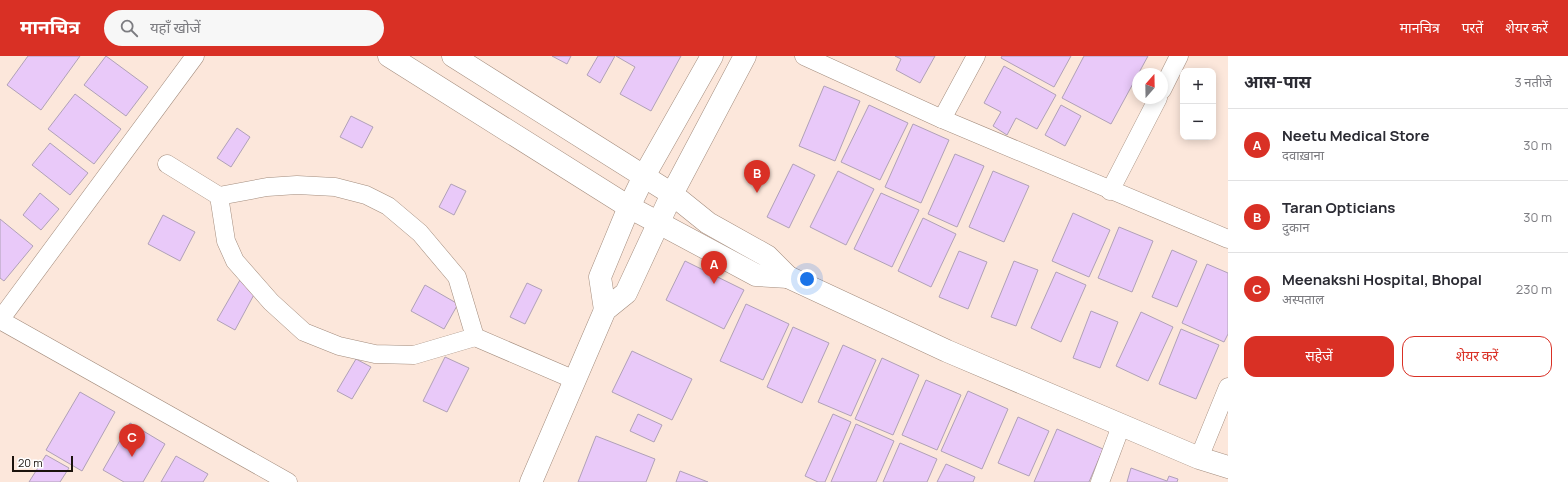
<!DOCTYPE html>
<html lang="hi">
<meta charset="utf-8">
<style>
body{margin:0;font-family:Manrope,"Noto Sans Devanagari",sans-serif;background:#f7f7f7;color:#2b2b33}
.controls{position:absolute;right:12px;top:12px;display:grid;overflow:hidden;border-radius:8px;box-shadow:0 2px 10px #0003}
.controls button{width:36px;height:36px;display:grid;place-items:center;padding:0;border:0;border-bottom:1px solid #e1e1e2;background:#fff;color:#2b2b33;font:20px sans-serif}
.compass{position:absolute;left:1132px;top:12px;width:36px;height:36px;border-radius:50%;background:#fff;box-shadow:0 2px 10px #0003;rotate:20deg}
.scale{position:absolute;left:12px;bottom:10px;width:61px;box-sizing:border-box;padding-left:4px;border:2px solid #1b130d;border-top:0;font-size:11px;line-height:14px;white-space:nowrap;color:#1b130d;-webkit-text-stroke:3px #fff;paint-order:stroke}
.you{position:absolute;left:807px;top:223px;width:14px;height:14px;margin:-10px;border:3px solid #fff;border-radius:50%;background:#1a73e8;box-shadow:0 0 0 6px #1a73e833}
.badge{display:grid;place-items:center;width:26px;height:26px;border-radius:50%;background:#d93025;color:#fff;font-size:13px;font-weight:700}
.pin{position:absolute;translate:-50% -33px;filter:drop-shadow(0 1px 2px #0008)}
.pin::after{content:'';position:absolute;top:21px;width:14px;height:12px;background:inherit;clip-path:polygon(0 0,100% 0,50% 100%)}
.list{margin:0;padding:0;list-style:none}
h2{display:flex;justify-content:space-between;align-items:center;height:52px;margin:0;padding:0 16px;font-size:17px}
h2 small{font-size:13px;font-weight:400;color:#7c7c81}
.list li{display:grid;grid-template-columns:26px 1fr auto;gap:12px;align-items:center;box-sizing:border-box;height:72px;padding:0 16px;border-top:1px solid #e1e1e2}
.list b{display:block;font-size:15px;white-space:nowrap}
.list p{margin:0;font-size:13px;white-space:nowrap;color:#7c7c81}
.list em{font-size:13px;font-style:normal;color:#7c7c81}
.actions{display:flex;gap:8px;padding:12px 16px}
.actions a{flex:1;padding:9px 0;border:1px solid #d93025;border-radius:12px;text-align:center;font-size:14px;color:#d93025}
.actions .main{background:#d93025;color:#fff}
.icon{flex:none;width:22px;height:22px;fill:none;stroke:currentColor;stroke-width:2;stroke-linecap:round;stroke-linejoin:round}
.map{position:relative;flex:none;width:1228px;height:426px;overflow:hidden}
header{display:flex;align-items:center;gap:24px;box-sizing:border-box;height:56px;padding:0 20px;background:#d93025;color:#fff}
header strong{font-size:19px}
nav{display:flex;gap:22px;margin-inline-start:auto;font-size:14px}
.search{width:280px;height:36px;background:#f7f7f7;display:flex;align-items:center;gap:10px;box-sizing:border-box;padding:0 14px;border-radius:22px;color:#7c7c81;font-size:15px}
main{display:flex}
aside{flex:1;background:#fff}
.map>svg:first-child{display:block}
</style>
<header>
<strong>मानचित्र</strong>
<div class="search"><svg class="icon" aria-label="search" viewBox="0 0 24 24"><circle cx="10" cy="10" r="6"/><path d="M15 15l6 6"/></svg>यहाँ खोजें</div>
<nav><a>मानचित्र</a><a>परतें</a><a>शेयर करें</a></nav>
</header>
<main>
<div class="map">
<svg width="1228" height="426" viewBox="0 0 1228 426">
<rect width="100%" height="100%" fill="#fce7db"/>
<g fill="#e9c9f9" stroke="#b0a1b7">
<path d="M 28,0 L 80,0 L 41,54 L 7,29 Z"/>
<path d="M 106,0 L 148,31 L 126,60 L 84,29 Z"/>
<path d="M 552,0 L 571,0 L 567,8 Z"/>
<path d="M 598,0 L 615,0 L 600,27 L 587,19 Z"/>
<path d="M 616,0 L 681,0 L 651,55 L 620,38 L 635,11 Z"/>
<path d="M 895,0 L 935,0 L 920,27 L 896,14 L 901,3 Z"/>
<path d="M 1002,0 L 1071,0 L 1054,31 L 1001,2 Z"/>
<path d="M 1084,0 L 1148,0 L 1111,68 L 1062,42 Z"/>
<path d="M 1004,10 L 1056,39 L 1037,73 L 1016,62 L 1007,79 L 993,70 L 1001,56 L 984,47 Z"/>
<path d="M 824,30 L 860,45 L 835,105 L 799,90 Z"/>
<path d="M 75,38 L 121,73 L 94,108 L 48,73 Z"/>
<path d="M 869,49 L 908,67 L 880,124 L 841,106 Z"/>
<path d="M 1061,49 L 1081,60 L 1065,90 L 1045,79 Z"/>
<path d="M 351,60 L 373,71 L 362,92 L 340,81 Z"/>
<path d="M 913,68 L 949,84 L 921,147 L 885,131 Z"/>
<path d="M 237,72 L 250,81 L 231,111 L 217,102 Z"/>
<path d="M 50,87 L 88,117 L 70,139 L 32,109 Z"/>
<path d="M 955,98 L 984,110 L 957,171 L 928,158 Z"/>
<path d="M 793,108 L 815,119 L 789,172 L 767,161 Z"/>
<path d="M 838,115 L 874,133 L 846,189 L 810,171 Z"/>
<path d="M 993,115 L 1029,130 L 1004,186 L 969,171 Z"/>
<path d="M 451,128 L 466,135 L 454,159 L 439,151 Z"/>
<path d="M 40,137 L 59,153 L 41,174 L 23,159 Z"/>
<path d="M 881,137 L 919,154 L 892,211 L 854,193 Z"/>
<path d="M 1073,157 L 1110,174 L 1089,221 L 1052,205 Z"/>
<path d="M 163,159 L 195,176 L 180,205 L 148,188 Z"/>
<path d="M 923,162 L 956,178 L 931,231 L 898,215 Z"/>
<path d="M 0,163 L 33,190 L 4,225 L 0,222 Z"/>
<path d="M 1119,171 L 1153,185 L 1132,236 L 1098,222 Z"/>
<path d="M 1172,194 L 1197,205 L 1177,251 L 1152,241 Z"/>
<path d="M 959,195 L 987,206 L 968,253 L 939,241 Z"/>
<path d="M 685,205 L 744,234 L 724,273 L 666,244 Z"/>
<path d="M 1014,205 L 1038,214 L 1016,270 L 991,261 Z"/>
<path d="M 1207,208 L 1228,217 L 1228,278 L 1224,286 L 1182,267 Z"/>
<path d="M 1056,216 L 1086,229 L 1061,286 L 1031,272 Z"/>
<path d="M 240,224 L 257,233 L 235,274 L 217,264 Z"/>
<path d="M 527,227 L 542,234 L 525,268 L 510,261 Z"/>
<path d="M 425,229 L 458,248 L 444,273 L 411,255 Z"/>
<path d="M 746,248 L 789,268 L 763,324 L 720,305 Z"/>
<path d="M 1091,255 L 1118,266 L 1100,312 L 1073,302 Z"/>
<path d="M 1141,256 L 1173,271 L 1148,325 L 1116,310 Z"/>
<path d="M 793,271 L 829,287 L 802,347 L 767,331 Z"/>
<path d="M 1181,273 L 1219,289 L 1196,343 L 1159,328 Z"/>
<path d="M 843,289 L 876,304 L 851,360 L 818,346 Z"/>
<path d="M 632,295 L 692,323 L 672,364 L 612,336 Z"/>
<path d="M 445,301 L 469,312 L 447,356 L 423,345 Z"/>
<path d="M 882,302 L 919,319 L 893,379 L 855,363 Z"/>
<path d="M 356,303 L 371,311 L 352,343 L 337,335 Z"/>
<path d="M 926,324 L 961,339 L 937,394 L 902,379 Z"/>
<path d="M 968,335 L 1008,353 L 982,413 L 941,395 Z"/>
<path d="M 80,336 L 115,356 L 82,415 L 46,394 Z"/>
<path d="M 638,358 L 662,369 L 654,386 L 630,375 Z"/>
<path d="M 833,358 L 851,366 L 825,426 L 818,426 L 805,420 Z"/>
<path d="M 1018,361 L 1049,375 L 1029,420 L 998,407 Z"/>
<path d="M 130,367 L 165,388 L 143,426 L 124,426 L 103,414 Z"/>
<path d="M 856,368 L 894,385 L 876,426 L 831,426 Z"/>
<path d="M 1057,373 L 1103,393 L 1089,426 L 1034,426 Z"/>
<path d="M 596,380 L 655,403 L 646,426 L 578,426 Z"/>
<path d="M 900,387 L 937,403 L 927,426 L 883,426 Z"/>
<path d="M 46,399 L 69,412 L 60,426 L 29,426 Z"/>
<path d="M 176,400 L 208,418 L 203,426 L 161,426 Z"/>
<path d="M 946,408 L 975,421 L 973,426 L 937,426 Z"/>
<path d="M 1131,412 L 1167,425 L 1169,420 L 1178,423 L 1177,426 L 1127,426 Z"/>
<path d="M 680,415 L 708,426 L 676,426 Z"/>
</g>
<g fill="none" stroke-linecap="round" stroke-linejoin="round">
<g stroke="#a38c7d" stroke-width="19">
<g id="minor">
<path d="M 804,0 L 942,63 L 1228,183"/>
<path d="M 1162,34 L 1179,0"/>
<path d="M 942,63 L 976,0"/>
<path d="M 167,108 L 219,140 L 267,131 L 297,129 L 335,131 L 366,139 L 388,150 L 420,177 L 457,221 L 475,281 L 575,324"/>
<path d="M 1110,135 L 1158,42"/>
<path d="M 219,140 L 226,185 L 235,205 L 271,246 L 304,276 L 339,290 L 375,298 L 414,299 L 475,281"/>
<path d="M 0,264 L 288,426"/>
<path d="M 0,264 L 195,0"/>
<path d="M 1199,402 L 1228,331"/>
<path d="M 1100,426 L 1121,370"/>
</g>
</g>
<g stroke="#a38c7d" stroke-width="23">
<g id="tertiary">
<path d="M 389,0 L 629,151 L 756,219 L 788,221"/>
<path d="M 453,0 L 672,138 L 708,167 L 767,200 L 788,221 L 947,295 L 1199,402 L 1228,411"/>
<path d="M 605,254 L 600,221 L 629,151 L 644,120 L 712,0"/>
<path d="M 531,426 L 605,254 L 626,237 L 672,138 L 745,0"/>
</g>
</g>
<use href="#minor" stroke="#fff" stroke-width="18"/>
<use href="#tertiary" stroke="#fff" stroke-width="22"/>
</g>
</svg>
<div class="controls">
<button>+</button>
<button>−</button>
</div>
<svg class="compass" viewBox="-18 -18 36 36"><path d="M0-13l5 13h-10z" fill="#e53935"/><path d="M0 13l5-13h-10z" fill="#7c7c81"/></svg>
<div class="scale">20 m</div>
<div class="you"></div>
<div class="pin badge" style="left:714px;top:228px">A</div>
<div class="pin badge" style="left:757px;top:137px">B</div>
<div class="pin badge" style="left:132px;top:401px">C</div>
</div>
<aside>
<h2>आस-पास<small>3 नतीजे</small></h2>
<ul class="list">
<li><span class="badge">A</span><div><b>Neetu Medical Store</b><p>दवाख़ाना</p></div><em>30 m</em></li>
<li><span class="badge">B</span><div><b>Taran Opticians</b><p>दुकान</p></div><em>30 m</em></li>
<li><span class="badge">C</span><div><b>Meenakshi Hospital, Bhopal</b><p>अस्पताल</p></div><em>230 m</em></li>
</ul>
<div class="actions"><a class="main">सहेजें</a><a>शेयर करें</a></div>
</aside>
</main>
